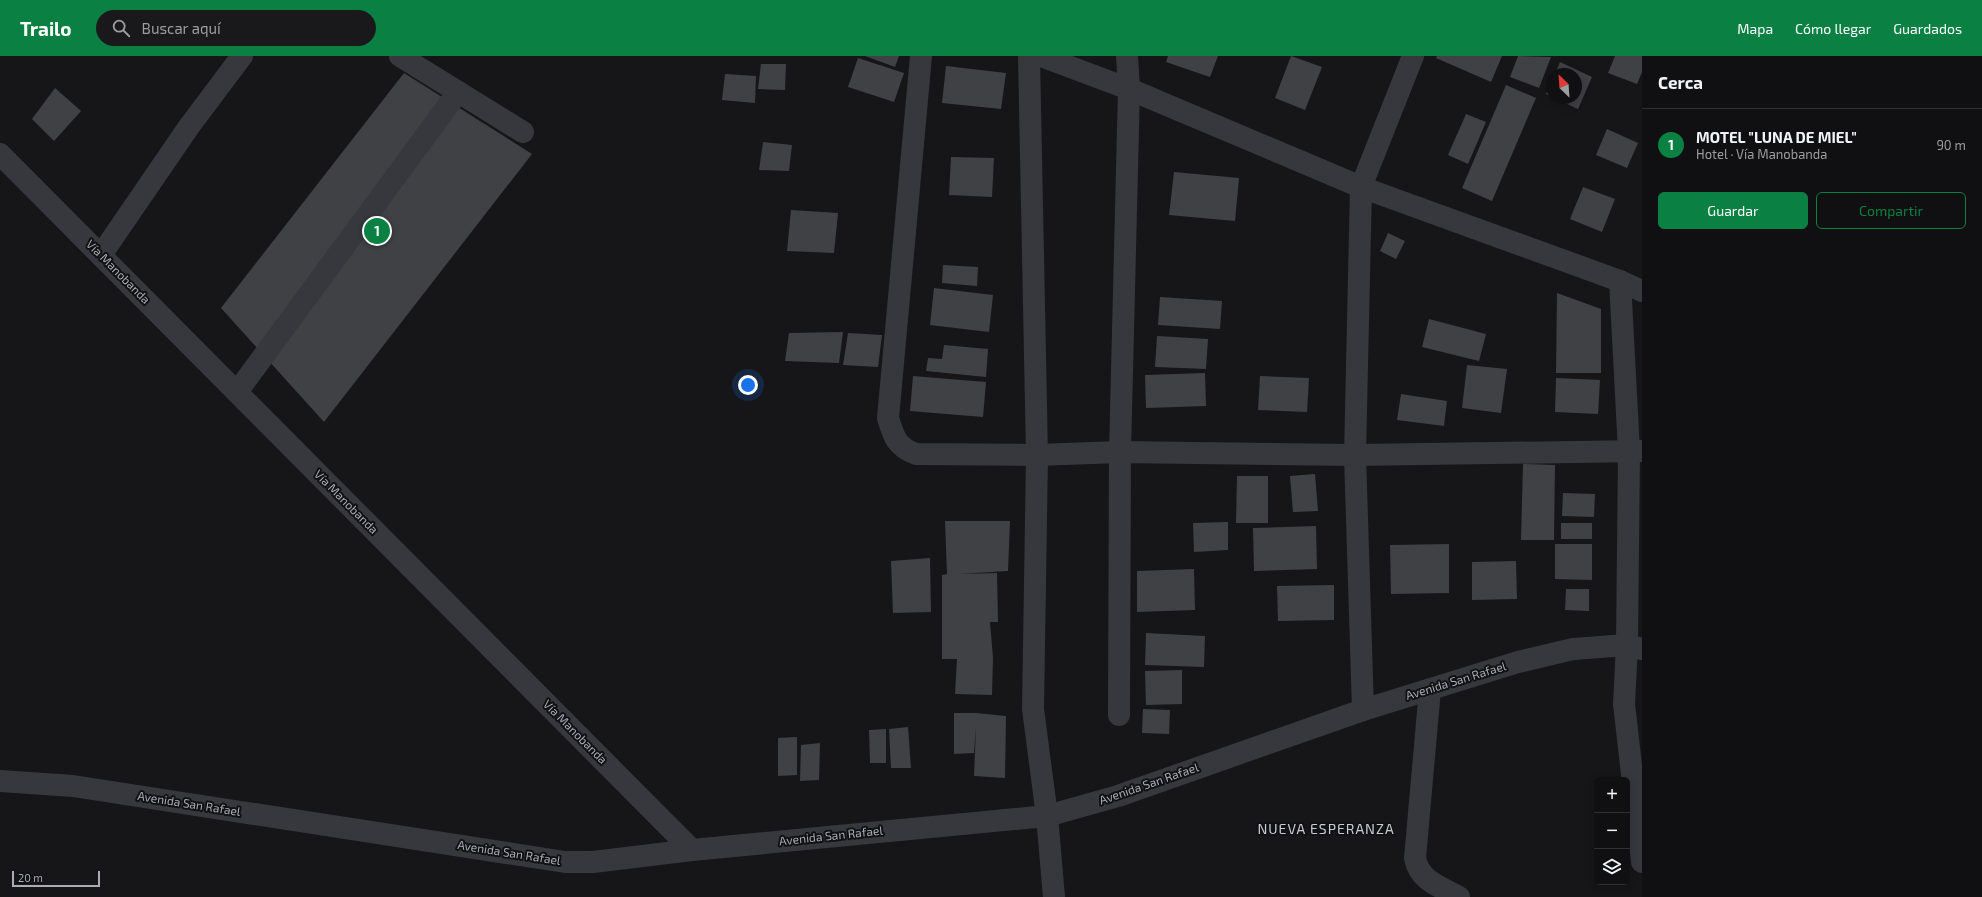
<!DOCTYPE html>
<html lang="es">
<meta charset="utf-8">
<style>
body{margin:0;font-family:"Exo 2",sans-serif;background:#19191b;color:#f1f3f6}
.controls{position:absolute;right:12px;bottom:12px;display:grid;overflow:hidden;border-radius:6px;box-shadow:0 2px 10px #0003}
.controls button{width:36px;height:36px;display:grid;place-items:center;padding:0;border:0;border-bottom:1px solid #303032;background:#101012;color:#f1f3f6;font:20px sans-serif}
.compass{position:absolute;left:1546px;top:12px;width:36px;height:36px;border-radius:50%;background:#101012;box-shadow:0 2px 10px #0003;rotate:335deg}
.scale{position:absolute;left:12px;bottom:10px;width:88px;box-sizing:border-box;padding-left:4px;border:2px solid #a8adb8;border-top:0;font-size:11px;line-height:14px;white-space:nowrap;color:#a8adb8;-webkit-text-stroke:3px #111113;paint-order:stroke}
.you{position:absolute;left:748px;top:329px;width:14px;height:14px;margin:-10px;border:3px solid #fff;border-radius:50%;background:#1a73e8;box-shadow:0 0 0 6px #1a73e833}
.badge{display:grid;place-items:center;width:26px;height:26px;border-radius:50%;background:#0b8043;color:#fff;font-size:13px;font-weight:700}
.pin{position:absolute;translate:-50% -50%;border:2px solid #fff;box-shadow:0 1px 4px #0006}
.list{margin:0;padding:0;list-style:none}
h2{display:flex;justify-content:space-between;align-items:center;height:52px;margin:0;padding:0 16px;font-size:17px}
h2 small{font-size:13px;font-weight:400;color:#9c9d9f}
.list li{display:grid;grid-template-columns:26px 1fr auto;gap:12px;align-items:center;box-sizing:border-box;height:72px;padding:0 16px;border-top:1px solid #303032}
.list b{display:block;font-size:15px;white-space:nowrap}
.list p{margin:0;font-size:13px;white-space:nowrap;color:#9c9d9f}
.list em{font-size:13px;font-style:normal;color:#9c9d9f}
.actions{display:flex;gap:8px;padding:12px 16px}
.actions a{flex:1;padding:9px 0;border:1px solid #0b8043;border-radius:6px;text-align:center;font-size:14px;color:#0b8043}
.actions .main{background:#0b8043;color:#fff}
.icon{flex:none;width:22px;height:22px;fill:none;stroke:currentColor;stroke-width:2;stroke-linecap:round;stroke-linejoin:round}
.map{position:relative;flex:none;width:1642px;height:841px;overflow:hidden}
header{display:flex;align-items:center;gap:24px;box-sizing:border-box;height:56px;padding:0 20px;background:#0b8043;color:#fff}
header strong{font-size:19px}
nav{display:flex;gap:22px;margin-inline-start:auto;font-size:14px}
.search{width:280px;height:36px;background:#19191b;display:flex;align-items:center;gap:10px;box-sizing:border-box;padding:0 14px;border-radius:22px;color:#9c9d9f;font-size:15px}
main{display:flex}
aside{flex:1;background:#101012}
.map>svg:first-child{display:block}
</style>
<header>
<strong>Trailo</strong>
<div class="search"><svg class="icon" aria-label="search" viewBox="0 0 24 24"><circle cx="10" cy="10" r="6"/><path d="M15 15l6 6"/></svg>Buscar aquí</div>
<nav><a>Mapa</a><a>Cómo llegar</a><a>Guardados</a></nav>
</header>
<main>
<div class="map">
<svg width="1642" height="841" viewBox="0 0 1642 841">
<rect width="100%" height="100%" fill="#161618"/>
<g fill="#404145">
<path d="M 865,0 L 899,0 L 895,11 Z"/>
<path d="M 1168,0 L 1218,0 L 1210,21 L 1166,6 Z"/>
<path d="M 1291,0 L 1322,11 L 1305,54 L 1275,42 Z"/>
<path d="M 1437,0 L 1502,0 L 1491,26 L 1436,2 Z"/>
<path d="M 1518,0 L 1551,1 L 1539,32 L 1510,21 Z"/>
<path d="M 1615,0 L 1642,0 L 1642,16 L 1637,28 L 1608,17 Z"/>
<path d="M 858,2 L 904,17 L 894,46 L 848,31 Z"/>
<path d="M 1560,6 L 1592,21 L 1578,53 L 1554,42 L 1576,42 L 1576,18 L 1555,18 Z"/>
<path d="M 761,8 L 786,8 L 785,34 L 758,33 Z"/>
<path d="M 946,10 L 1006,17 L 1001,53 L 942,47 Z"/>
<path d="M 404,17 L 532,98 L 324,366 L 221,252 Z"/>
<path d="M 725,18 L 756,20 L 755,47 L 722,44 Z"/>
<path d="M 1552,25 L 1552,41 L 1546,38 Z"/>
<path d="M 1506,29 L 1536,42 L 1492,145 L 1462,132 Z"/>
<path d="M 55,32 L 81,55 L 54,85 L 32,63 Z"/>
<path d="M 1466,58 L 1486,66 L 1468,108 L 1448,99 Z"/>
<path d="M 1607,73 L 1638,87 L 1627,112 L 1596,99 Z"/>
<path d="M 763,86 L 792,89 L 789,115 L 759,114 Z"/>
<path d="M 951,101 L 994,102 L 992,141 L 949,139 Z"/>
<path d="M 1174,116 L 1239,122 L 1235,165 L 1169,159 Z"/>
<path d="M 1583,131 L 1615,143 L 1602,176 L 1570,163 Z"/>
<path d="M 791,154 L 838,157 L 834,197 L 787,195 Z"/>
<path d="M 1388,177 L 1405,185 L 1396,203 L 1380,195 Z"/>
<path d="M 943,209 L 978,211 L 977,230 L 942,227 Z"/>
<path d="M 934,232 L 993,239 L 989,276 L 930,269 Z"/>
<path d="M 1557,237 L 1601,253 L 1601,317 L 1556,317 Z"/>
<path d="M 1160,241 L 1222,245 L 1220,273 L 1158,269 Z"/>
<path d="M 1429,263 L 1486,278 L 1479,305 L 1422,291 Z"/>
<path d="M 843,276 L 839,307 L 785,305 L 789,277 Z"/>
<path d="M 848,277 L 882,279 L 878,311 L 843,309 Z"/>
<path d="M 1157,280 L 1208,283 L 1206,313 L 1155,311 Z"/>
<path d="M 944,289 L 988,293 L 986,321 L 926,315 L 928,302 L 942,303 Z"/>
<path d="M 1467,309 L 1507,313 L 1501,357 L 1462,352 Z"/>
<path d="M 1205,317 L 1206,350 L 1146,352 L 1145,319 Z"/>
<path d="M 913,320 L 986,326 L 983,361 L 910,355 Z"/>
<path d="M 1260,320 L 1309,322 L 1307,356 L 1258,354 Z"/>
<path d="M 1556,322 L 1600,324 L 1598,358 L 1555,356 Z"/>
<path d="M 1401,338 L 1447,345 L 1444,370 L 1397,364 Z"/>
<path d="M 1523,408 L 1555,409 L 1554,484 L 1521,484 Z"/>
<path d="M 1315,418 L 1318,455 L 1293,456 L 1290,420 Z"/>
<path d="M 1237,420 L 1268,420 L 1268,467 L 1236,467 Z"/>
<path d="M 1563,437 L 1595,438 L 1594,461 L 1562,460 Z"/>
<path d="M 945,465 L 1010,465 L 1008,515 L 959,518 L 997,517 L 998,566 L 990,566 L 993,602 L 992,639 L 955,638 L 957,603 L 942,603 L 942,519 L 947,518 Z"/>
<path d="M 1228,466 L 1228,494 L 1194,496 L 1193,467 Z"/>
<rect x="1561" y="467" width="31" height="16"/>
<path d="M 1316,470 L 1317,513 L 1254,515 L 1253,472 Z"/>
<path d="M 1449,488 L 1449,537 L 1391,538 L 1390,489 Z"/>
<path d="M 1555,488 L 1592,488 L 1592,524 L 1555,523 Z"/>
<path d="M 930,502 L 931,556 L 893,557 L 891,505 Z"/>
<path d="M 1516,505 L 1517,543 L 1472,544 L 1472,506 Z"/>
<path d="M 1194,513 L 1195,554 L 1137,556 L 1137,515 Z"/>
<path d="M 1334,529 L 1334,564 L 1278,565 L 1277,530 Z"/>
<path d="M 1566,533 L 1589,533 L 1589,555 L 1565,554 Z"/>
<path d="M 1146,577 L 1205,580 L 1204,611 L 1145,609 Z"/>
<path d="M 1182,614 L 1182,648 L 1146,649 L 1145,615 Z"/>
<path d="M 1143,653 L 1170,654 L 1169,678 L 1142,677 Z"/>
<path d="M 954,657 L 976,657 L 1006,660 L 1005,722 L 974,720 L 976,670 L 974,697 L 954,698 Z"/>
<path d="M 908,671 L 911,712 L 891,712 L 889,673 Z"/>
<path d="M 886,673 L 886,707 L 870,707 L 869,674 Z"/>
<path d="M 797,681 L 797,719 L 778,720 L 778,682 Z"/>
<path d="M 820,687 L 819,724 L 800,725 L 801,689 Z"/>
</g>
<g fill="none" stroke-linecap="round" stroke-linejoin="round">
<g stroke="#37383d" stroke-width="22">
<path d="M 400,0 L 523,76"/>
<path d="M 921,0 L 888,362 C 894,382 897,391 916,398 L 1037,399 L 1120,396 L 1355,399 L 1363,654"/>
<path d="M 1029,0 L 1037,399 L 1033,653 L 1047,760 L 1054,841"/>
<path d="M 1041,0 L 1129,33 L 1361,131 L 1413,0"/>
<path d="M 0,98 L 692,794"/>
<path d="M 101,199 L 188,72 L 242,0"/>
<path d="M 1620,225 L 1361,131 L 1355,399 L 1642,395"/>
<path d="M 1642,235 L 1620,225 L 1629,395 L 1627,589 L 1624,648 L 1642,806"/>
<path d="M 237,336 L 458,36"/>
<path d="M 1430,633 L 1415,802 C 1419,825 1441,831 1459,841"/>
<path d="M 1119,659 L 1120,396 L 1129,33 L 1127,0"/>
<path d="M 0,725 L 73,730 L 565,806 L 593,806 L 692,794 L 1047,760 L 1118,740 L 1363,654 L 1518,606 L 1573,593 L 1627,589 L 1642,593"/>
</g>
</g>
<g text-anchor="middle" stroke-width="4" stroke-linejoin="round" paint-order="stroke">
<g font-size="12" fill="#a8adb8" stroke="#111113">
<text transform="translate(118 216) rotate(45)" y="4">Vía Manobanda</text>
<text transform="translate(346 446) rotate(45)" y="4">Vía Manobanda</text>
<text transform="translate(1456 625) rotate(-17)" y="4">Avenida San Rafael</text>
<text transform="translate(575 676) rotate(45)" y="4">Vía Manobanda</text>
<text transform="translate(1149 728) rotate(-19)" y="4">Avenida San Rafael</text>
<text transform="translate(189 748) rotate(9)" y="4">Avenida San Rafael</text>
<text transform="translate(831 780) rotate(-6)" y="4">Avenida San Rafael</text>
<text transform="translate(509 797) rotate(9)" y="4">Avenida San Rafael</text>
</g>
<g font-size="14" letter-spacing="1" fill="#c9ccd4" stroke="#111113">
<text x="1326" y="778">NUEVA ESPERANZA</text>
</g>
</g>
</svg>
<div class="controls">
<button>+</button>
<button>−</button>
<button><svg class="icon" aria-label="layers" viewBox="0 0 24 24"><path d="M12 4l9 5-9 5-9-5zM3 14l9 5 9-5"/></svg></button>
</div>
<svg class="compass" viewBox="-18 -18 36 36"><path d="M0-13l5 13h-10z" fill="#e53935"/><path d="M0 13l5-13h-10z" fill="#9c9d9f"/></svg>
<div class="scale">20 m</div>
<div class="you"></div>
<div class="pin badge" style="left:377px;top:175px">1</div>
</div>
<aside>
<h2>Cerca<small></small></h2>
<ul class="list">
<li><span class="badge">1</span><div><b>MOTEL &quot;LUNA DE MIEL&quot;</b><p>Hotel · Vía Manobanda</p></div><em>90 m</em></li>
</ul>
<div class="actions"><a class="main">Guardar</a><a>Compartir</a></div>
</aside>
</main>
